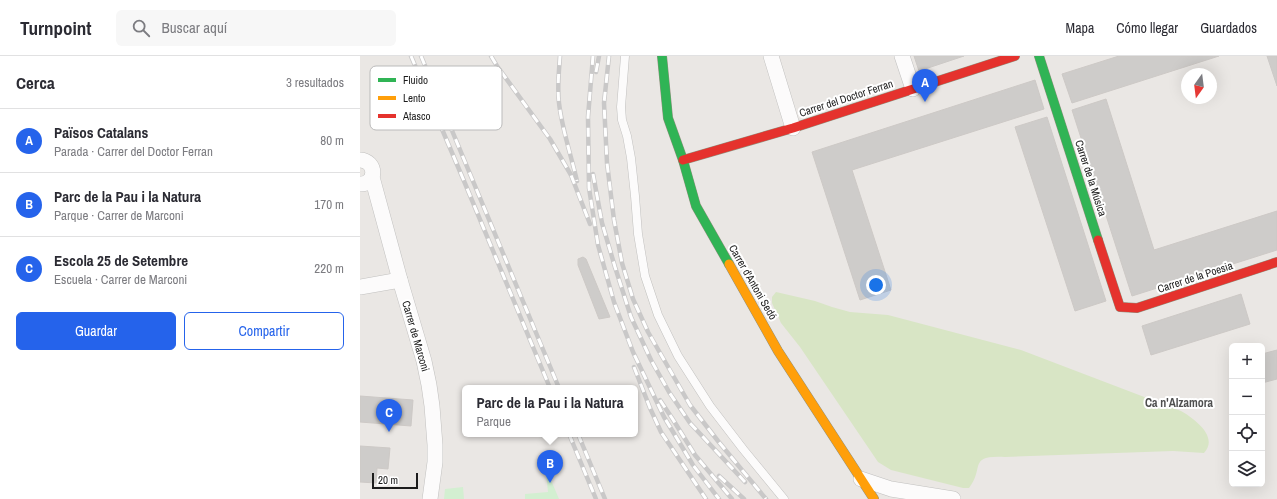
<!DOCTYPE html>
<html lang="es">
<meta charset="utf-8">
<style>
body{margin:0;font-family:"Archivo Narrow",sans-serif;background:#f7f7f7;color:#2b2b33}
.controls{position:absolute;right:12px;bottom:12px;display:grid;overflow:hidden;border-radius:6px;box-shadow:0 4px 16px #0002}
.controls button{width:36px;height:36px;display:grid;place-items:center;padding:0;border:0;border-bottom:1px solid #e1e1e2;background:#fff;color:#2b2b33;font:20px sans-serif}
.compass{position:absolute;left:821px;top:12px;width:36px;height:36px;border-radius:50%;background:#fff;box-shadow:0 4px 16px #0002;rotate:194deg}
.scale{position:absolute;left:12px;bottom:10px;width:46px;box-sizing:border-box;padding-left:4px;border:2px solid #1c1c1c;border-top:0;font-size:11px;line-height:14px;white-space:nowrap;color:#1c1c1c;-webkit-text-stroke:3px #fff;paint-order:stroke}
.you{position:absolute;left:516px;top:229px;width:14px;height:14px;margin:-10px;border:3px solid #fff;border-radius:50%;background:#1a73e8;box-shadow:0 0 0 6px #1a73e833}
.badge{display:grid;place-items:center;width:26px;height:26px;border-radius:50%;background:#2563eb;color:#fff;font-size:13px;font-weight:700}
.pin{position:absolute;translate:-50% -33px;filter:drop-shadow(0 1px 2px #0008)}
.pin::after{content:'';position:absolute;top:21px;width:14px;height:12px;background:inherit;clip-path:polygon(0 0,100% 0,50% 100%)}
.popup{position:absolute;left:102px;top:329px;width:176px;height:52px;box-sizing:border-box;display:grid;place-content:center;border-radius:6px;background:#fff;filter:drop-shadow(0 1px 3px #0005);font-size:13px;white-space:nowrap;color:#7c7c81}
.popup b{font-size:15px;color:#2b2b33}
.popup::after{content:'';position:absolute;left:50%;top:100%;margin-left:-8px;border:8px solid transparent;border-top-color:#fff}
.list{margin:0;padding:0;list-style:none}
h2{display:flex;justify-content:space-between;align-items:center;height:52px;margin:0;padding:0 16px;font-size:17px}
h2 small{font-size:13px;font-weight:400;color:#7c7c81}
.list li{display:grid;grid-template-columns:26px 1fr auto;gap:12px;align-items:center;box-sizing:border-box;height:64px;padding:0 16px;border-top:1px solid #e1e1e2}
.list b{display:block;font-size:15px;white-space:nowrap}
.list p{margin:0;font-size:13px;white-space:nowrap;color:#7c7c81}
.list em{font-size:13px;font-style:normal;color:#7c7c81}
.actions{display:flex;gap:8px;padding:12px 16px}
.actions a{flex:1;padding:9px 0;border:1px solid #2563eb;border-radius:6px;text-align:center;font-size:14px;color:#2563eb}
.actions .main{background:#2563eb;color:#fff}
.icon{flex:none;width:22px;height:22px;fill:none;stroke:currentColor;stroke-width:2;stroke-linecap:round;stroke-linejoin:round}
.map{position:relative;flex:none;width:917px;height:443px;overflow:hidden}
header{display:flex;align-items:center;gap:24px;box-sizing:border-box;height:56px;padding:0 20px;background:#fff;border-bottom:1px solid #e1e1e2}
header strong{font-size:19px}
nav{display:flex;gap:22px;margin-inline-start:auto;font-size:14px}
.search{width:280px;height:36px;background:#f7f7f7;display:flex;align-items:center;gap:10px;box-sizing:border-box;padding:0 14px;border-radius:6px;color:#7c7c81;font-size:15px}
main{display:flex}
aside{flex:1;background:#fff}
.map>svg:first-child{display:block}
</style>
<header>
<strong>Turnpoint</strong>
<div class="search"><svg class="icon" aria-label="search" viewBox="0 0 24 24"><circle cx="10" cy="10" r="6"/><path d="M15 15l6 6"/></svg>Buscar aquí</div>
<nav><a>Mapa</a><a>Cómo llegar</a><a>Guardados</a></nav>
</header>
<main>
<aside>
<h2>Cerca<small>3 resultados</small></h2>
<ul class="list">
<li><span class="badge">A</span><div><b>Països Catalans</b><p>Parada · Carrer del Doctor Ferran</p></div><em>80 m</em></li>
<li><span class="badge">B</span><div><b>Parc de la Pau i la Natura</b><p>Parque · Carrer de Marconi</p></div><em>170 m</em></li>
<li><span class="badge">C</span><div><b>Escola 25 de Setembre</b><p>Escuela · Carrer de Marconi</p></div><em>220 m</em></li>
</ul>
<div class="actions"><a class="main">Guardar</a><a>Compartir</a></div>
</aside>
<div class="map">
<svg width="917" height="443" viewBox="0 0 917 443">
<rect width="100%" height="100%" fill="#eae7e4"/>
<path fill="#d8e5c5" d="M 416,236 L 455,245 L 472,251 L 490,256 L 528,259 L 661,294 L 821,355 C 835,363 859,381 844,397 L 813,395 L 645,401 C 607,399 625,412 609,432 L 603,432 L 531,414 L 518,406 L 440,291 L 421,267 L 412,247 L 412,241 Z"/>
<g fill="#d3efd1">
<path d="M 186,417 L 188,417 L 199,443 L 165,443 L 165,438 L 188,436 Z"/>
<path d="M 103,431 L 104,443 L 84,443 L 85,433 Z"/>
</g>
<g fill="#ceccca" stroke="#cdc9c6">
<path d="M 554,0 L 604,0 L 559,15 Z"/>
<path d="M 759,0 L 859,0 L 712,47 L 702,18 Z"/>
<path d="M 907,0 L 917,0 L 917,30 Z"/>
<path d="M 675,24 L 684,53 L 492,114 L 531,234 L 500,244 L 452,96 Z"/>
<path d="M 746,43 L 794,194 L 917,155 L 917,194 L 772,240 L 712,54 Z"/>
<path d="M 687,61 L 746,245 L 715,255 L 655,71 Z"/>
<path d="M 223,201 L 226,203 L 250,261 L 239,263 L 218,209 L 218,203 Z"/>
<path d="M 881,238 L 890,268 L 791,299 L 782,270 Z"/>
<path d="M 917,294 L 917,323 L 902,327 L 902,298 Z"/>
<path d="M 0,340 L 53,344 L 51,370 L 0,366 Z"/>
<path d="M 0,390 L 30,392 L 28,413 L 17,412 L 16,427 L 0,426 Z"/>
</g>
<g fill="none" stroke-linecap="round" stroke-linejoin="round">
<g stroke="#c1c0bf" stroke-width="9">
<path id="lane" d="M 265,0 L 261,51 L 262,64 L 267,80 L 271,102 L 275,140 L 278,178 L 285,220 L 298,259 L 318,300 L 350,350 L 383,393 L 424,443"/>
</g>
<g stroke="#c1c0bf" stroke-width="16">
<g id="street">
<path d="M 411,0 L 433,72"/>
<path d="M 542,0 L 553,33"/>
<path d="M 0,104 C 17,105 17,128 0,128"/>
<path d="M 12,121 L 40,224 L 64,305 L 69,329 L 72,350 L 75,389 L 75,406 L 70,443"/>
<path d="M 0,231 L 40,224"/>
<path d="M 501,423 L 531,433 L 593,443"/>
</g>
</g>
<g stroke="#91917e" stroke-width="10">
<g id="fast">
<path d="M 302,0 L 308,62 L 323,104 L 336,150 L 369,208"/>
<path d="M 679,0 L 738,184"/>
</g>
</g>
<g stroke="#91917e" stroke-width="10">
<path id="slow" d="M 369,208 L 418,295 L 514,443"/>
</g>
<g stroke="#91917e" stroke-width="10">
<g id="jam">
<path d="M 323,104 L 433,72 L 655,0"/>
<path d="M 738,184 L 760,251 L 777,252 L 917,206"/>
</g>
</g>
<use href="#lane" stroke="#fcfbfb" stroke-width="8"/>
<use href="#street" stroke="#fcfbfb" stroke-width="15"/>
<use href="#fast" stroke="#30b455" stroke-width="9"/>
<use href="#slow" stroke="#ff9f0a" stroke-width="9"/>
<use href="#jam" stroke="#e5322d" stroke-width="9"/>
<g stroke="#c9c8c8" stroke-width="4.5">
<g id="rail">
<path d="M 51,0 L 104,125 L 190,332"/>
<path d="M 61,0 L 199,332"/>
<path d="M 131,0 L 137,10 L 190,83 L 211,119 L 230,168"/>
<path d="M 200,0 C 199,16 197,31 199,47 C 202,73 211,99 217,125"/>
<path d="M 233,0 L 228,61 L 229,132 L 238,189 L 254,246 L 273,296 L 304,361 L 333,409 L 359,443"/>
<path d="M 249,0 L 244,47 L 247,107 L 254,164 L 262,207 L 273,243 L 288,276 L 330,349 L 358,385 L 406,443"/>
<path d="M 236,16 L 239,0"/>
<path d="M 233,118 L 242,167 L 255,211 L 271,261 L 291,304 L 309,336 L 330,367 L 385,426"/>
<path d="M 274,311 L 290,352 L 301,376 L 346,443"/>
<path d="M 300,344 L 312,362 L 335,399 L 372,443"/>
<path d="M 209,378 L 236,443"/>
<path d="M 218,378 L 245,443"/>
<path d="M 359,420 L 384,443"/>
</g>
</g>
<use href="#rail" stroke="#fff" stroke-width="3" stroke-dasharray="9" stroke-linecap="butt"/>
</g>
<g text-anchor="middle" stroke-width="4" stroke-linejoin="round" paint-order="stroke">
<g font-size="11" fill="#1c1c1c" stroke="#fff">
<text transform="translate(486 42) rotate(-18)" y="4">Carrer del Doctor Ferran</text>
<text transform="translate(731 122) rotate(72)" y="4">Carrer de la Música</text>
<text transform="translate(835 221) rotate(-18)" y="4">Carrer de la Poesia</text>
<text transform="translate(393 226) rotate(60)" y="4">Carrer d'Antoni Sedó</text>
<text transform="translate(56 280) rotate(74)" y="4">Carrer de Marconi</text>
</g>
<g font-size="12" font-weight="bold" fill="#4f4f4f" stroke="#fff">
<text x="819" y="351">Ca n'Alzamora</text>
</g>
</g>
<rect x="10" y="10" width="132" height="64" rx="6" fill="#fff" stroke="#bbb" stroke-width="1"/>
<rect x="18" y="22" width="18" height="4" fill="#30b455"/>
<rect x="18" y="40" width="18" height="4" fill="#ff9f0a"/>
<rect x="18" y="58" width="18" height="4" fill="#e5322d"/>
<g font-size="11" fill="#1c1c1c">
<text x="43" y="28">Fluido</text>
<text x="43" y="46">Lento</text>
<text x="43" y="64">Atasco</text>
</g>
</svg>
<div class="controls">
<button>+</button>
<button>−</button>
<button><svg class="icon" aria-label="locate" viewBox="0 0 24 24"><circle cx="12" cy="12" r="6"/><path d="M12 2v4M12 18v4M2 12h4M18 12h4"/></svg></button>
<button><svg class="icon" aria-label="layers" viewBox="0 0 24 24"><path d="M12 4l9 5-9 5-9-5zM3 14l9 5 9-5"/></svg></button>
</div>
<svg class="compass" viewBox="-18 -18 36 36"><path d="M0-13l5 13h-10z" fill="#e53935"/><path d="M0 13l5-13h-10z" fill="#7c7c81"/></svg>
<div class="scale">20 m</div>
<div class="you"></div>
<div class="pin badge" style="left:565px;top:46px">A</div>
<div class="pin badge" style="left:190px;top:427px">B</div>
<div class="popup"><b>Parc de la Pau i la Natura</b>Parque</div>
<div class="pin badge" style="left:29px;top:376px">C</div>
</div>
</main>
